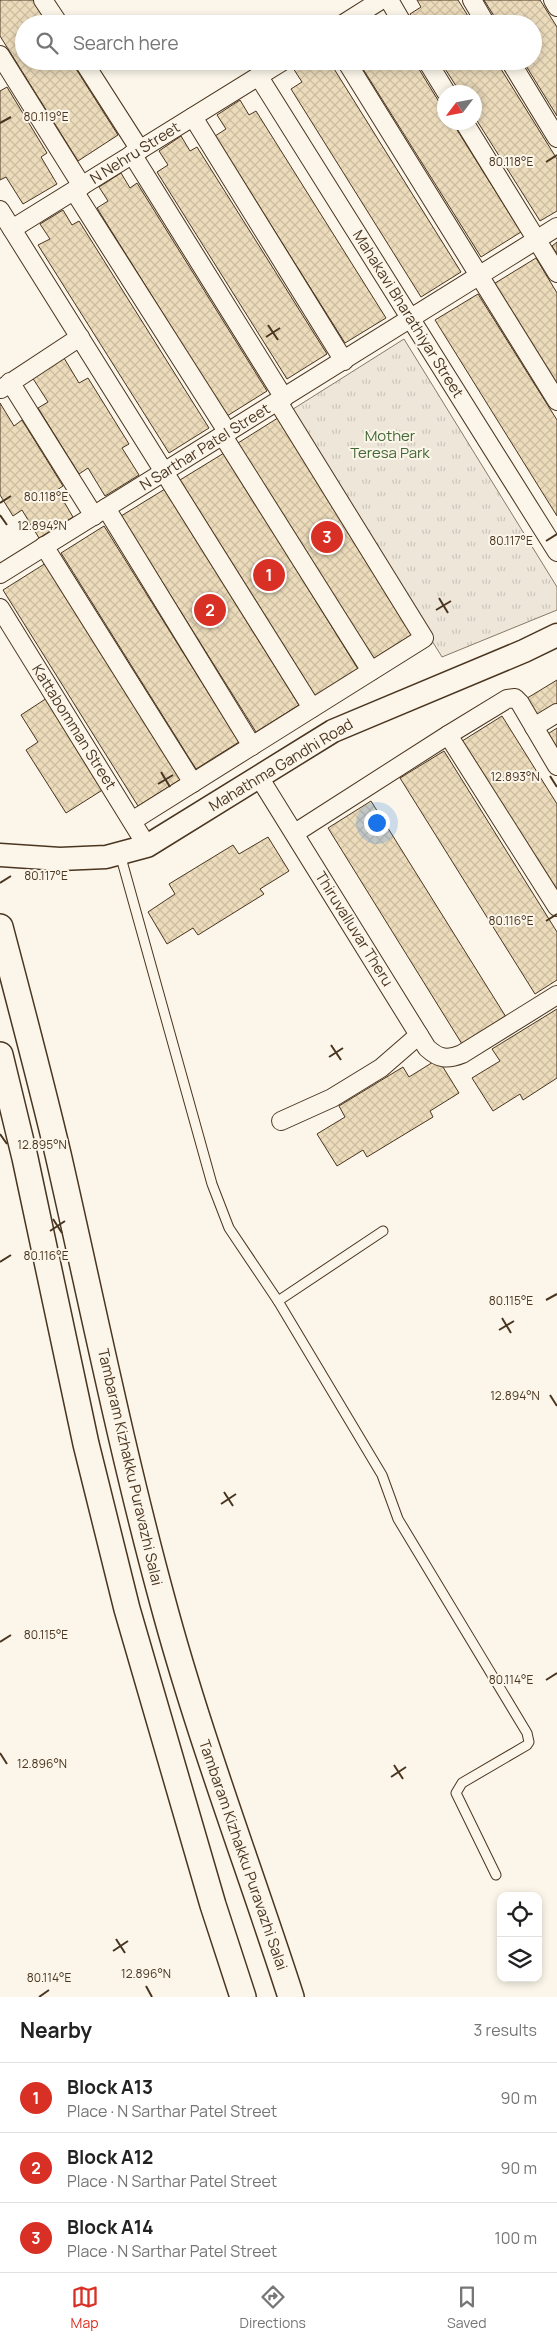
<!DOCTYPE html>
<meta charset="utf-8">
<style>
body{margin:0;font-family:Manrope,sans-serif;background:#f2f2f2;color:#222}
.controls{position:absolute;right:15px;bottom:15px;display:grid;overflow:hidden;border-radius:10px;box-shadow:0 2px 8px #0003}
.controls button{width:45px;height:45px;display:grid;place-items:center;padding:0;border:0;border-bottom:1px solid #e0e0e0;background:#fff;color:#222;font:25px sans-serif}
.compass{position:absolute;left:437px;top:85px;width:45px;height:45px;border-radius:50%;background:#fff;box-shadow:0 2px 8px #0003;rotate:238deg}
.you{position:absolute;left:376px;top:822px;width:18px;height:18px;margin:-12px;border:4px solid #fff;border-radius:50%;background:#1a73e8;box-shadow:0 0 0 8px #1a73e833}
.badge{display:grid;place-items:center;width:32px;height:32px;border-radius:50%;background:#d93025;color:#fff;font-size:16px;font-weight:700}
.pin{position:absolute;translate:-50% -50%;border:2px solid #fff;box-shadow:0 1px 5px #0006}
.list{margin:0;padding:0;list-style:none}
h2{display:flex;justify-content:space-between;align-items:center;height:65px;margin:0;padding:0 20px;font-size:21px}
h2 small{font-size:16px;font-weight:400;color:#767676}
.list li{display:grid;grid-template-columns:32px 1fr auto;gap:15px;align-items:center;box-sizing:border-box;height:70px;padding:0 20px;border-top:1px solid #e0e0e0}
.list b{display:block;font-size:19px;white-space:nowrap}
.list p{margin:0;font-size:16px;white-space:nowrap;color:#767676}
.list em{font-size:16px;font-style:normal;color:#767676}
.icon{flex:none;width:28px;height:28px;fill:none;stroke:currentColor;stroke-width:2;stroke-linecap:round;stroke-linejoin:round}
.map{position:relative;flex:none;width:557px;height:1997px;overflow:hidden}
.search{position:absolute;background:#fff;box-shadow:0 2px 8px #0003;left:15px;right:15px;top:15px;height:55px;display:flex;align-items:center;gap:12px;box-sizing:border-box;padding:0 18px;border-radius:28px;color:#767676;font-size:19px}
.sheet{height:275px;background:#fff}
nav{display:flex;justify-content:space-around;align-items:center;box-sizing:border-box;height:70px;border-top:1px solid #e0e0e0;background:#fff;font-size:14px;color:#767676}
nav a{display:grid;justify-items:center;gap:2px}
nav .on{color:#d93025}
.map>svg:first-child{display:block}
</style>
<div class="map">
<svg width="557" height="1997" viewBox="0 0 557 1997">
<defs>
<pattern id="grass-tufts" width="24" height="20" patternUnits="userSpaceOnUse" patternTransform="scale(1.25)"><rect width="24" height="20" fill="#ede6d9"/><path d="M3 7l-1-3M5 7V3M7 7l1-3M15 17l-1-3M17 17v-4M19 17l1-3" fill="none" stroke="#cdc6ba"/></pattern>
<pattern id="building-cross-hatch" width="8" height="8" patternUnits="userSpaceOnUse" patternTransform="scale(1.25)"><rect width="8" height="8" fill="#ecdcbc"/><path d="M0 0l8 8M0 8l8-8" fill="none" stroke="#ccbda1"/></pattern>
</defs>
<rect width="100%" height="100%" fill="#fbf6e9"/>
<path fill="url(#grass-tufts)" stroke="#887966" d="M 404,339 L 557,587 L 557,610 L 442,657 L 290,411 Z"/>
<g fill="url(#building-cross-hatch)" stroke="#4a3520">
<path d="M 0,0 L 33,0 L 48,24 L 24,24 L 24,61 L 71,61 L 118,135 L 78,161 L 0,36 Z"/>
<path d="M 417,0 L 458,0 L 473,24 L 416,24 L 410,14 L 421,7 Z"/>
<path d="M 484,0 L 540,0 L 557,27 L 557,116 L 523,61 L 533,61 L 533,24 L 499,24 Z"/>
<path d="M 375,14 L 381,24 L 360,24 Z"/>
<path d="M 304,61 L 320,61 L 325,69 L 331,64 L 461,272 L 421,297 L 291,89 L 302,82 L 293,68 Z"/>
<path d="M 358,61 L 414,61 L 444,110 L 444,122 L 452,122 L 521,232 L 481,257 Z"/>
<path d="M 440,61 L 496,61 L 557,159 L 557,211 L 540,221 L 474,116 L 474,92 L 460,92 Z"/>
<path d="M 7,87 L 47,153 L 41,157 L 57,184 L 23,204 L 6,177 L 0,180 L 0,91 Z"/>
<path d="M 240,100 L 249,115 L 256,111 L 386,318 L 345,343 L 215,136 L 226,129 L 217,115 Z"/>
<path d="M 181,136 L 190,151 L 197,147 L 327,354 L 287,379 L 157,172 L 168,165 L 159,151 Z"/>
<path d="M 121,173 L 130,188 L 137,183 L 267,391 L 227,416 L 97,208 L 108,201 L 99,187 Z"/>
<path d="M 63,210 L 72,225 L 79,221 L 209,428 L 169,453 L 38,245 L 50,239 L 40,224 Z"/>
<path d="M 557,242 L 557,254 L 552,246 Z"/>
<path d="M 536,258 L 557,293 L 557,389 L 492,285 Z"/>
<path d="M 478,294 L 557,420 L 557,516 L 435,320 Z"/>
<path d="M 64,358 L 79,383 L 88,378 L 129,444 L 122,448 L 139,475 L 105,496 L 88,468 L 79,474 L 38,408 L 48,402 L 32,377 Z"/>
<path d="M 0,403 L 14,426 L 22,420 L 63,486 L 57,490 L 73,517 L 39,538 L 22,510 L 13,516 L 0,495 Z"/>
<path d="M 281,416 L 416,632 L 373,659 L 238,443 Z"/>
<path d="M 224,453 L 358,669 L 315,696 L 180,480 Z"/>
<path d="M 165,489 L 299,705 L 256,732 L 121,516 Z"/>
<path d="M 104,526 L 239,742 L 196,769 L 61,553 Z"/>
<path d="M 46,563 L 181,779 L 138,806 L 3,590 Z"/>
<path d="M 557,680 L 557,704 L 535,717 L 524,700 Z"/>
<path d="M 47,698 L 104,789 L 66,813 L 26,750 L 38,742 L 21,715 Z"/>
<path d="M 502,716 L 557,804 L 557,901 L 459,743 Z"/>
<path d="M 557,728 L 557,760 L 543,737 Z"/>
<path d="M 444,751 L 557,932 L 557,980 L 535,994 L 400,778 Z"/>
<path d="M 371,801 L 506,1017 L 462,1044 L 328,828 Z"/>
<path d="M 268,837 L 289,871 L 260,889 L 264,894 L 198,935 L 193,928 L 167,944 L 148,912 L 175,894 L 169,884 L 233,845 L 239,854 Z"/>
<path d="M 557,1009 L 557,1078 L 523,1100 L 520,1094 L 493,1111 L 472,1078 L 500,1061 L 492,1049 Z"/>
<path d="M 438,1059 L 459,1093 L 430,1111 L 433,1117 L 367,1157 L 363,1150 L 337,1166 L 317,1134 L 345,1117 L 339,1106 L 403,1067 L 409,1077 Z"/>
</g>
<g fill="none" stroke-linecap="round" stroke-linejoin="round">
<g stroke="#4a3520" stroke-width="11">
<g id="service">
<path d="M 120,854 L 212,1184 L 229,1228 L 278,1301 L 382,1475 L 398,1519 L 527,1733 L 529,1742 L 527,1745 L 462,1783 L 456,1793 L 496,1875"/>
<path d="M 278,1301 L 383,1231"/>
</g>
</g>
<g stroke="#4a3520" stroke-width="20">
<g id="minor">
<path d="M 43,0 L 59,24"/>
<path d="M 389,0 L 403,24"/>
<path d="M 472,0 L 486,24"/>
<path d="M 553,0 L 557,7"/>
<path d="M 343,24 L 381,0"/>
<path d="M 0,55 L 82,186"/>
<path d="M 83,61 L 140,150"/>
<path d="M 346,61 L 557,401"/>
<path d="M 427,61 L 446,92"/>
<path d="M 510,61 L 557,138"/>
<path d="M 259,77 L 557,552"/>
<path d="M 193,117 L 344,361"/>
<path d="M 464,122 L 557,273"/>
<path d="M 132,154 L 284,398"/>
<path d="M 74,191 L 228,433"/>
<path d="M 0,210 L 312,708"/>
<path d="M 12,229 L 283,61"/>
<path d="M 10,382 L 94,516"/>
<path d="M 1,389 L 80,337"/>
<path d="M 223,436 L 371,671"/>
<path d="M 106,508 L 252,746"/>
<path d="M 44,546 L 193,783"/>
<path d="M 0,574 L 557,227"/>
<path d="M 0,608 L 147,846"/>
<path d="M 534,727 L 557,713"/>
<path d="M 448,735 L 557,907"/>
<path d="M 259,777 L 427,1048 C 439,1059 447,1060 462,1054 L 557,995"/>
<path d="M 132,821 L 424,638 L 278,402"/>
<path d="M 295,833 L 448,735 L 507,699 L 515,698 L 520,703 L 557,766"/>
<path d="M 281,1121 L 332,1098 L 381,1068 L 419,1035"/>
</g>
</g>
<g stroke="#4a3520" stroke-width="25">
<path id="tertiary" d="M 0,855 L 60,859 L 106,857 L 147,846 L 333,731 L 524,651 L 557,635"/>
</g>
<g stroke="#4a3520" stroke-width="28">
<g id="secondary">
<path d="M 0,927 C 20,1003 40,1078 58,1154 C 92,1303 122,1452 162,1599 C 198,1734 248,1864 291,1997"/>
<path d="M 0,1055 L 25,1158 L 86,1444 L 127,1609 L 213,1905 L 243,1997"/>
</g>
</g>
<use href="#service" stroke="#fbf6e9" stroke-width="9"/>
<use href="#minor" stroke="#fbf6e9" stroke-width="18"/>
<use href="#tertiary" stroke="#fbf6e9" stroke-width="22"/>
<use href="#secondary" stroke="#fbf6e9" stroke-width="25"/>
</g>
<path fill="none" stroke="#4a3520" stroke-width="2" d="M 0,123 L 11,117M 546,162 L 557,155M 268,325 L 278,340M 266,337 L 280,328M 0,503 L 11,496M 0,515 L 7,525M 546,541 L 557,534M 439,598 L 448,613M 436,610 L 451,601M 161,772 L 170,787M 550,776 L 557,787M 158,784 L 173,775M 0,883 L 11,876M 546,921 L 557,914M 331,1045 L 341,1060M 329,1057 L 343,1048M 0,1134 L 7,1144M 53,1219 L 62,1233M 50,1231 L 65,1221M 0,1262 L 11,1255M 546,1300 L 557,1294M 502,1318 L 511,1333M 499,1330 L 514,1321M 550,1395 L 557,1406M 224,1492 L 233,1506M 221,1504 L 236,1494M 0,1642 L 11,1635M 546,1680 L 557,1673M 0,1753 L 7,1764M 394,1765 L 403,1779M 391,1777 L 406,1767M 116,1939 L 125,1953M 113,1951 L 128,1941M 146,1986 L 152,1997M 39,1997 L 49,1990"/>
<g text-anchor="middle" stroke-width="4" stroke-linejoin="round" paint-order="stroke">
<g font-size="15" fill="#4a3520" stroke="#fbf6e9">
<text transform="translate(135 153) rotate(-32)" y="5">N Nehru Street</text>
<text transform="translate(408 314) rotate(58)" y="5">Mahakavi Bharathiyar Street</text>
<text transform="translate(205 447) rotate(-32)" y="5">N Sarthar Patel Street</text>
<text transform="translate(74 727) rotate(58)" y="5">Kattabomman Street</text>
<text transform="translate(281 765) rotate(-31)" y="5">Mahathma Gandhi Road</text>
<text transform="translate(354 929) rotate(58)" y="5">Thiruvalluvar Theru</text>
<text transform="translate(130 1467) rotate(77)" y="5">Tambaram Kizhakku Puravazhi Salai</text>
<text transform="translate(243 1855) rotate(71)" y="5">Tambaram Kizhakku Puravazhi Salai</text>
</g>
<g font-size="15" fill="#436837" stroke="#fbf6e9">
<text x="390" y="441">Mother<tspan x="390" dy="17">Teresa Park</tspan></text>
</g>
</g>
<g font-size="12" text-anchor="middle" fill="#4a3520" stroke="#fbf6e9" stroke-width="4" stroke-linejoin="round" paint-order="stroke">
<text x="46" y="121">80.119°E</text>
<text x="511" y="166">80.118°E</text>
<text x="46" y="501">80.118°E</text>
<text x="42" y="530">12.894°N</text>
<text x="511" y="545">80.117°E</text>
<text x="515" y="781">12.893°N</text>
<text x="46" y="880">80.117°E</text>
<text x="511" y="925">80.116°E</text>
<text x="42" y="1149">12.895°N</text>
<text x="46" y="1260">80.116°E</text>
<text x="511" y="1305">80.115°E</text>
<text x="515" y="1400">12.894°N</text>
<text x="46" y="1639">80.115°E</text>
<text x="511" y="1684">80.114°E</text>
<text x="42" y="1768">12.896°N</text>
<text x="146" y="1978">12.896°N</text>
<text x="49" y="1982">80.114°E</text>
</g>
</svg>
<div class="controls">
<button><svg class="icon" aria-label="locate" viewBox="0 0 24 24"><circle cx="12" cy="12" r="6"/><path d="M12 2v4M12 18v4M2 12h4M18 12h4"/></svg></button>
<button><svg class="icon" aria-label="layers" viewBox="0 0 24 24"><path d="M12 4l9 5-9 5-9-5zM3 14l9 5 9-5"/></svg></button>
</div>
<svg class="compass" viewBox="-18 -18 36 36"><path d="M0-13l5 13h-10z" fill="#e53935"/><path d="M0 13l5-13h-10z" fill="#767676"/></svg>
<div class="you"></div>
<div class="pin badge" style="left:269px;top:575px">1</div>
<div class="pin badge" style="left:210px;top:610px">2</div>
<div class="pin badge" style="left:327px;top:537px">3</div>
<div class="search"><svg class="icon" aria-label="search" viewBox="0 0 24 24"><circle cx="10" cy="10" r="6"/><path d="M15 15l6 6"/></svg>Search here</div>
</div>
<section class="sheet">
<h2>Nearby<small>3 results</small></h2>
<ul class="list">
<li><span class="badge">1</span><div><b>Block A13</b><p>Place · N Sarthar Patel Street</p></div><em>90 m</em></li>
<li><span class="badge">2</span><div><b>Block A12</b><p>Place · N Sarthar Patel Street</p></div><em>90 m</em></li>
<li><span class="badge">3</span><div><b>Block A14</b><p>Place · N Sarthar Patel Street</p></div><em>100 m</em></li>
</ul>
</section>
<nav>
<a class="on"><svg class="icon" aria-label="map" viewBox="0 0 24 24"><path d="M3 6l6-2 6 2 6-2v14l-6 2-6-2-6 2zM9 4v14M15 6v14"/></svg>Map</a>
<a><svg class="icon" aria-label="directions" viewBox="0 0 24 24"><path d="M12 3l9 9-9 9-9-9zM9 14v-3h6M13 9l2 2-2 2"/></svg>Directions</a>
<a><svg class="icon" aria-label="saved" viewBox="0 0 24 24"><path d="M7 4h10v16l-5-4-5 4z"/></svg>Saved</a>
</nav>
